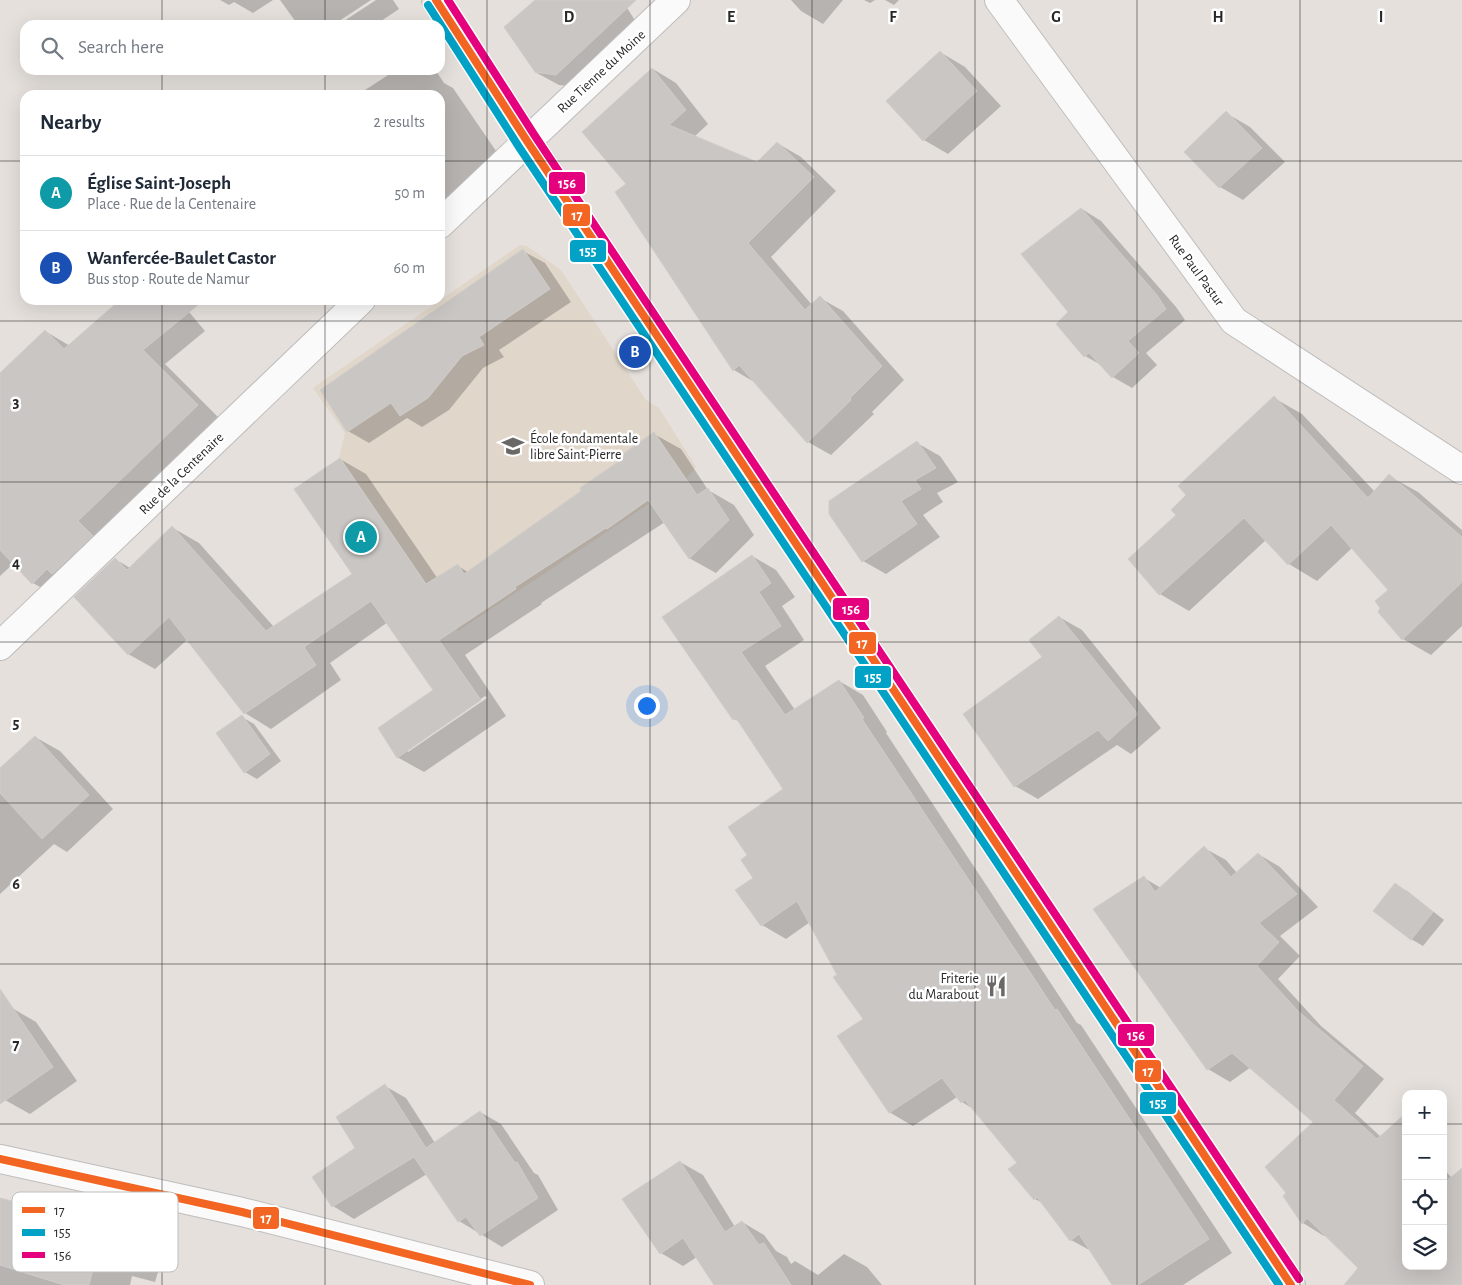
<!DOCTYPE html>
<meta charset="utf-8">
<style>
body{margin:0;font-family:"Alegreya Sans",sans-serif;background:#f6f6f7;color:#1f2937}
.controls{position:absolute;right:15px;bottom:15px;display:grid;overflow:hidden;border-radius:10px;box-shadow:0 5px 20px #0002}
.controls button{width:45px;height:45px;display:grid;place-items:center;padding:0;border:0;border-bottom:1px solid #e0e1e3;background:#fff;color:#1f2937;font:25px sans-serif}
.you{position:absolute;left:646px;top:705px;width:18px;height:18px;margin:-12px;border:4px solid #fff;border-radius:50%;background:#1a73e8;box-shadow:0 0 0 8px #1a73e833}
.badge{display:grid;place-items:center;width:32px;height:32px;border-radius:50%;background:#ea580c;color:#fff;font-size:16px;font-weight:700}
.pin{position:absolute;translate:-50% -50%;border:2px solid #fff;box-shadow:0 1px 5px #0006}
.list{margin:0;padding:0;list-style:none}
h2{display:flex;justify-content:space-between;align-items:center;height:65px;margin:0;padding:0 20px;font-size:21px}
h2 small{font-size:16px;font-weight:400;color:#747a83}
.list li{display:grid;grid-template-columns:32px 1fr auto;gap:15px;align-items:center;box-sizing:border-box;height:75px;padding:0 20px;border-top:1px solid #e0e1e3}
.list b{display:block;font-size:19px;white-space:nowrap}
.list p{margin:0;font-size:16px;white-space:nowrap;color:#747a83}
.list em{font-size:16px;font-style:normal;color:#747a83}
.icon{flex:none;width:28px;height:28px;fill:none;stroke:currentColor;stroke-width:2;stroke-linecap:round;stroke-linejoin:round}
.map{position:relative;flex:none;width:1462px;height:1285px;overflow:hidden}
.search{position:absolute;background:#fff;box-shadow:0 5px 20px #0002;left:20px;top:20px;width:425px;height:55px;display:flex;align-items:center;gap:12px;box-sizing:border-box;padding:0 18px;border-radius:15px;color:#747a83;font-size:19px}
.panel{position:absolute;background:#fff;box-shadow:0 5px 20px #0002;left:20px;top:90px;width:425px;height:215px;border-radius:15px}
.map>svg:first-child{display:block}
</style>
<div class="map">
<svg width="1462" height="1285" viewBox="0 0 1462 1285">
<rect width="100%" height="100%" fill="#e5e0dc"/>
<path fill="#e0d6ca" d="M 520,245 L 527,246 L 561,270 L 646,400 L 659,408 L 696,467 L 685,480 L 458,631 L 339,458 L 345,433 L 313,388 Z"/>
<g fill="#0003" fill-rule="evenodd">
<path d="M 220,0 L 273,0 L 253,13 L 234,2 L 229,5 Z"/>
<path d="M 280,0 L 371,0 L 333,25 L 298,25 Z"/>
<path d="M 376,0 L 393,0 L 399,9 L 375,25 L 338,25 Z"/>
<path d="M 537,0 L 622,0 L 641,30 L 580,87 L 559,85 L 535,72 Z"/>
<path d="M 791,0 L 843,0 L 823,24 L 801,11 Z"/>
<path d="M 864,0 L 875,0 L 870,3 Z"/>
<path d="M 885,0 L 899,0 L 894,5 Z"/>
<path d="M 940,52 L 965,67 L 1001,106 L 948,154 L 924,140 L 888,101 Z"/>
<path d="M 653,69 L 676,83 L 708,124 L 694,137 L 757,164 L 777,143 L 801,157 L 836,191 L 771,257 L 812,305 L 820,298 L 843,311 L 904,380 L 872,412 L 874,414 L 831,455 L 808,442 L 756,383 L 734,370 L 628,184 Z"/>
<path d="M 396,70 L 436,71 L 444,83 L 453,88 L 496,151 L 442,204 L 440,203 L 440,95 L 368,95 L 365,90 Z"/>
<path d="M 1226,113 L 1250,127 L 1285,162 L 1243,200 L 1220,187 Z"/>
<path d="M 1082,209 L 1101,221 L 1176,307 L 1185,320 L 1146,353 L 1157,365 L 1132,388 L 1113,377 L 1103,366 L 1085,356 Z"/>
<path d="M 523,251 L 545,263 L 571,302 L 499,350 L 504,357 L 483,368 L 449,410 L 422,427 L 407,418 L 369,443 L 348,431 Z"/>
<path d="M 122,300 L 179,300 L 205,331 L 165,364 L 220,419 L 56,596 L 33,583 L 14,563 L 0,576 L 0,375 L 45,331 L 70,346 Z"/>
<path d="M 1274,398 L 1302,414 L 1375,492 L 1389,476 L 1418,492 L 1462,530 L 1462,626 L 1431,655 L 1403,639 L 1390,590 L 1352,548 L 1317,581 L 1289,564 L 1266,540 L 1189,611 L 1160,594 L 1129,559 L 1177,515 L 1188,495 Z"/>
<path d="M 654,434 L 681,449 L 708,490 L 734,505 L 754,535 L 716,573 L 689,558 L 665,522 L 541,603 L 542,604 L 465,655 L 506,716 L 424,772 L 397,757 L 434,690 L 388,622 L 330,663 L 341,680 L 271,729 L 245,713 L 188,639 L 155,669 L 128,654 L 115,559 L 130,568 L 173,528 L 199,543 L 274,627 L 354,574 L 340,459 L 366,474 L 438,579 L 458,566 L 468,572 L 583,491 ZM 485,696 L 487,698 L 408,752 L 408,749 Z"/>
<path d="M 917,443 L 940,456 L 958,482 L 937,493 L 943,502 L 923,515 L 940,537 L 886,574 L 863,561 Z"/>
<path d="M 752,556 L 776,570 L 795,597 L 782,606 L 804,640 L 765,666 L 795,710 L 839,681 L 863,695 L 887,732 L 886,733 L 1077,1023 L 1081,1025 L 1232,1253 L 1183,1285 L 1114,1285 L 1093,1252 L 1071,1240 L 1044,1204 L 1035,1199 L 1019,1163 L 975,1110 L 962,1102 L 957,1097 L 913,1126 L 889,1112 L 865,1019 L 838,975 L 810,922 L 786,939 L 762,925 L 755,878 L 749,855 L 785,790 L 740,722 L 734,719 L 664,617 Z"/>
<path d="M 1059,617 L 1082,630 L 1161,728 L 1131,754 L 1117,745 L 1038,799 L 1015,786 L 1044,658 Z"/>
<path d="M 242,717 L 254,724 L 281,761 L 257,779 L 245,772 Z"/>
<path d="M 35,737 L 60,751 L 113,809 L 67,852 L 54,844 L 0,894 L 0,770 Z"/>
<path d="M 1204,848 L 1226,860 L 1237,873 L 1258,854 L 1280,867 L 1318,907 L 1280,936 L 1300,956 L 1278,979 L 1321,1026 L 1384,1079 L 1355,1113 L 1381,1137 L 1406,1266 L 1443,1266 L 1443,1168 L 1458,1185 L 1462,1181 L 1462,1285 L 1345,1285 L 1360,1268 L 1326,1235 L 1324,1236 L 1303,1223 L 1285,1196 L 1315,1121 L 1251,1067 L 1230,1082 L 1208,1069 L 1144,878 L 1161,888 Z"/>
<path d="M 1395,884 L 1407,891 L 1444,920 L 1423,946 L 1411,939 Z"/>
<path d="M 12,1008 L 36,1022 L 77,1081 L 30,1114 L 5,1100 L 0,1092 L 0,1016 Z"/>
<path d="M 385,1086 L 406,1098 L 435,1143 L 480,1112 L 501,1124 L 534,1173 L 538,1175 L 558,1210 L 502,1247 L 459,1221 L 427,1174 L 354,1219 L 333,1206 L 313,1177 L 357,1148 Z"/>
<path d="M 680,1162 L 703,1175 L 735,1227 L 742,1222 L 764,1235 L 776,1251 L 787,1257 L 791,1264 L 795,1261 L 818,1275 L 844,1254 L 867,1267 L 882,1285 L 716,1285 L 697,1257 L 683,1266 L 661,1253 Z"/>
<path d="M 0,1199 L 143,1237 L 165,1249 L 155,1282 L 132,1276 L 130,1285 L 0,1285 Z"/>
</g>
<g fill="#cac6c3" stroke="#d0ccc9">
<path d="M 535,0 L 636,0 L 556,75 L 535,72 L 504,27 Z"/>
<path d="M 940,51 L 977,91 L 923,141 L 886,101 Z"/>
<path d="M 652,68 L 686,110 L 669,125 L 757,162 L 777,142 L 814,177 L 748,243 L 805,310 L 820,296 L 882,366 L 850,398 L 851,400 L 807,443 L 739,365 L 733,371 L 615,192 L 626,184 L 582,132 Z"/>
<path d="M 1226,111 L 1262,148 L 1219,188 L 1184,152 Z"/>
<path d="M 1081,208 L 1157,295 L 1166,309 L 1128,341 L 1139,353 L 1112,378 L 1089,353 L 1084,357 L 1056,324 L 1068,312 L 1021,254 Z"/>
<path d="M 523,249 L 550,289 L 479,337 L 484,345 L 462,356 L 428,398 L 400,416 L 391,403 L 347,432 L 320,390 Z"/>
<path d="M 120,300 L 204,300 L 143,350 L 198,405 L 78,521 L 93,536 L 52,574 L 47,569 L 32,584 L 0,550 L 0,373 L 45,330 L 64,349 Z"/>
<path d="M 1274,396 L 1368,498 L 1389,474 L 1462,537 L 1462,582 L 1402,640 L 1378,612 L 1380,608 L 1375,601 L 1388,590 L 1331,525 L 1288,565 L 1244,518 L 1159,595 L 1128,559 L 1176,515 L 1171,510 L 1186,495 L 1178,486 Z"/>
<path d="M 654,432 L 697,495 L 708,488 L 729,520 L 689,559 L 648,500 L 607,529 L 606,528 L 515,587 L 516,589 L 439,640 L 481,700 L 397,758 L 378,728 L 433,690 L 371,601 L 304,647 L 316,665 L 244,714 L 169,617 L 128,655 L 74,597 L 115,558 L 127,570 L 172,526 L 266,631 L 352,574 L 294,489 L 340,458 L 426,584 L 458,564 L 464,574 L 581,491 L 580,488 L 618,462 L 616,459 Z"/>
<path d="M 917,441 L 936,468 L 915,480 L 921,489 L 901,501 L 917,524 L 862,562 L 829,514 L 829,501 Z"/>
<path d="M 752,555 L 771,583 L 759,592 L 781,626 L 741,652 L 785,715 L 839,680 L 864,718 L 862,719 L 1055,1010 L 1057,1009 L 1209,1239 L 1138,1285 L 1112,1285 L 1079,1234 L 1070,1241 L 1037,1197 L 1034,1200 L 1008,1169 L 1017,1163 L 965,1100 L 961,1103 L 942,1078 L 889,1113 L 837,1036 L 863,1019 L 833,977 L 837,975 L 797,901 L 761,926 L 735,890 L 753,878 L 741,860 L 747,855 L 728,827 L 783,789 L 736,718 L 733,720 L 662,617 Z"/>
<path d="M 1059,616 L 1138,714 L 1108,741 L 1098,730 L 1014,787 L 963,714 L 1042,657 L 1029,640 Z"/>
<path d="M 242,715 L 270,754 L 244,773 L 216,733 Z"/>
<path d="M 35,736 L 89,795 L 42,839 L 0,793 L 0,768 Z"/>
<path d="M 1204,846 L 1231,877 L 1258,853 L 1297,894 L 1259,923 L 1279,942 L 1257,966 L 1299,1012 L 1363,1066 L 1334,1100 L 1377,1139 L 1406,1113 L 1406,1266 L 1443,1266 L 1443,1184 L 1462,1168 L 1462,1285 L 1344,1285 L 1358,1268 L 1307,1218 L 1302,1224 L 1283,1196 L 1286,1193 L 1265,1167 L 1313,1122 L 1232,1053 L 1207,1070 L 1093,909 L 1144,876 L 1155,892 Z"/>
<path d="M 1395,883 L 1433,912 L 1411,940 L 1373,911 Z"/>
<path d="M 0,989 L 53,1067 L 0,1104 Z"/>
<path d="M 385,1084 L 426,1148 L 480,1111 L 515,1163 L 517,1162 L 538,1198 L 480,1236 L 466,1217 L 458,1222 L 414,1157 L 332,1207 L 312,1177 L 355,1148 L 336,1117 Z"/>
<path d="M 680,1161 L 725,1232 L 742,1221 L 759,1245 L 764,1243 L 791,1285 L 714,1285 L 683,1238 L 660,1254 L 622,1199 Z"/>
<path d="M 0,1198 L 144,1235 L 134,1271 L 95,1261 L 89,1285 L 64,1285 L 0,1265 Z"/>
</g>
<g fill="none" stroke-linecap="round" stroke-linejoin="round">
<g stroke="#bfbdbd" stroke-width="30">
<g id="minor">
<path d="M 999,0 L 1234,321 L 1462,470"/>
<path d="M 440,224 L 676,0"/>
<path d="M 0,646 L 361,300"/>
<path d="M 0,1159 L 242,1212 L 530,1285"/>
</g>
</g>
<g stroke="#bebcbb" stroke-width="30">
<path id="major" d="M 436,0 L 527,141 L 1291,1285"/>
</g>
<use href="#minor" stroke="#fbfafa" stroke-width="28"/>
<use href="#major" stroke="#e4ddd3" stroke-width="28"/>
<g stroke="#fff" stroke-width="11">
<g id="bus-1">
<path d="M 436,0 L 527,141 L 1291,1285"/>
<path d="M 0,1159 L 242,1212 L 530,1285"/>
</g>
</g>
<g stroke="#fff" stroke-width="11">
<path id="bus-2" d="M 428,5 L 519,147 L 1279,1285"/>
</g>
<g stroke="#fff" stroke-width="11">
<path id="bus-3" d="M 448,0 L 535,136 L 1299,1279"/>
</g>
<use href="#bus-1" stroke="#f26522" stroke-width="8"/>
<use href="#bus-2" stroke="#02a2c6" stroke-width="8"/>
<use href="#bus-3" stroke="#e5007d" stroke-width="8"/>
</g>
<path fill="none" stroke="#272727" stroke-width="1" stroke-opacity="0.55" d="M 162,0 L 162,25M 325,0 L 325,25M 487,0 L 487,1285M 650,0 L 650,1285M 812,0 L 812,1285M 975,0 L 975,1285M 1137,0 L 1137,1285M 1300,0 L 1300,1285M 162,70 L 162,95M 325,70 L 325,95M 0,161 L 25,161M 440,161 L 1462,161M 162,300 L 162,1285M 325,300 L 325,1285M 0,321 L 1462,321M 0,482 L 1462,482M 0,642 L 1462,642M 0,803 L 1462,803M 0,964 L 1462,964M 0,1124 L 1406,1124M 1443,1124 L 1462,1124"/>
<defs>
<g id="school-bare" transform="scale(1.725)"><path d="M0-5L7-2L0 1L-7-2ZM-4 1L0 2.5L4 1V4Q0 6-4 4Z" fill="#6a6866" stroke="#fff" stroke-width="2.5" paint-order="stroke"/></g>
<g id="restaurant-bare" transform="scale(1.725)"><path d="M-5-6h1v4h1v-4h1v4h1v-4h1v5L-1.5 .5V6h-2V.5L-5-1ZM5-6V6H3V1.5H1.5Q1.5-4 5-6Z" fill="#6a6866" stroke="#fff" stroke-width="2.5" paint-order="stroke"/></g>
</defs>
<g fill-rule="evenodd">
<use href="#school-bare" x="513" y="446"/>
<use href="#restaurant-bare" x="996" y="986"/>
</g>
<g text-anchor="middle" stroke-width="5" stroke-linejoin="round" paint-order="stroke">
<g font-size="14" fill="#272727" stroke="#fff">
<text transform="translate(601 71) rotate(-43)" y="5">Rue Tienne du Moine</text>
<text transform="translate(1197 270) rotate(54)" y="5">Rue Paul Pastur</text>
<text transform="translate(181 473) rotate(-44)" y="5">Rue de la Centenaire</text>
</g>
<g font-size="14" fill="#272727" stroke="#fff" text-anchor="start">
<text x="530" y="443">École fondamentale<tspan x="530" dy="16">libre Saint-Pierre</tspan></text>
<text x="979" y="983" text-anchor="end">Friterie<tspan x="979" dy="16">du Marabout</tspan></text>
</g>
</g>
<rect x="12" y="1192" width="166" height="80" rx="8" fill="#fff" stroke="#bebebe" stroke-width="1"/>
<rect x="22" y="1207" width="23" height="6" fill="#f26522"/>
<rect x="22" y="1229" width="23" height="7" fill="#02a2c6"/>
<rect x="22" y="1252" width="23" height="6" fill="#e5007d"/>
<g font-size="14" fill="#272727">
<text x="54" y="1215">17</text>
<text x="54" y="1237">155</text>
<text x="54" y="1260">156</text>
</g>
<g font-size="16" text-anchor="middle" font-weight="bold" fill="#272727" stroke="#fff" stroke-width="5" stroke-linejoin="round" paint-order="stroke">
<text x="569" y="22">D</text>
<text x="731" y="22">E</text>
<text x="893" y="22">F</text>
<text x="1056" y="22">G</text>
<text x="1218" y="22">H</text>
<text x="1381" y="22">I</text>
<text x="16" y="407">3</text>
<text x="16" y="568">4</text>
<text x="16" y="728">5</text>
<text x="16" y="889">6</text>
<text x="16" y="1050">7</text>
</g>
<g stroke="#fff" stroke-width="2">
<rect x="548" y="171" width="38" height="24" rx="5" fill="#e5007d"/>
<rect x="562" y="203" width="29" height="24" rx="5" fill="#f26522"/>
<rect x="569" y="239" width="38" height="24" rx="5" fill="#02a2c6"/>
<rect x="832" y="597" width="38" height="24" rx="5" fill="#e5007d"/>
<rect x="848" y="631" width="29" height="24" rx="5" fill="#f26522"/>
<rect x="854" y="665" width="38" height="24" rx="5" fill="#02a2c6"/>
<rect x="1117" y="1023" width="38" height="24" rx="5" fill="#e5007d"/>
<rect x="1134" y="1059" width="28" height="24" rx="5" fill="#f26522"/>
<rect x="1139" y="1091" width="38" height="24" rx="5" fill="#02a2c6"/>
<rect x="252" y="1206" width="28" height="24" rx="5" fill="#f26522"/>
</g>
<g font-size="14" text-anchor="middle" font-weight="bold" fill="#fff">
<text x="567" y="188">156</text>
<text x="577" y="220">17</text>
<text x="588" y="256">155</text>
<text x="851" y="614">156</text>
<text x="862" y="648">17</text>
<text x="873" y="682">155</text>
<text x="1136" y="1040">156</text>
<text x="1148" y="1076">17</text>
<text x="1158" y="1108">155</text>
<text x="266" y="1223">17</text>
</g>
</svg>
<div class="controls">
<button>+</button>
<button>−</button>
<button><svg class="icon" aria-label="locate" viewBox="0 0 24 24"><circle cx="12" cy="12" r="6"/><path d="M12 2v4M12 18v4M2 12h4M18 12h4"/></svg></button>
<button><svg class="icon" aria-label="layers" viewBox="0 0 24 24"><path d="M12 4l9 5-9 5-9-5zM3 14l9 5 9-5"/></svg></button>
</div>
<div class="you"></div>
<div class="pin badge" style="left:361px;top:537px;background:#0f9aa8">A</div>
<div class="pin badge" style="left:635px;top:352px;background:#1a4fb4">B</div>
<div class="search"><svg class="icon" aria-label="search" viewBox="0 0 24 24"><circle cx="10" cy="10" r="6"/><path d="M15 15l6 6"/></svg>Search here</div>
<section class="panel">
<h2>Nearby<small>2 results</small></h2>
<ul class="list">
<li><span class="badge" style="background:#0f9aa8">A</span><div><b>Église Saint-Joseph</b><p>Place · Rue de la Centenaire</p></div><em>50 m</em></li>
<li><span class="badge" style="background:#1a4fb4">B</span><div><b>Wanfercée-Baulet Castor</b><p>Bus stop · Route de Namur</p></div><em>60 m</em></li>
</ul>
</section>
</div>
